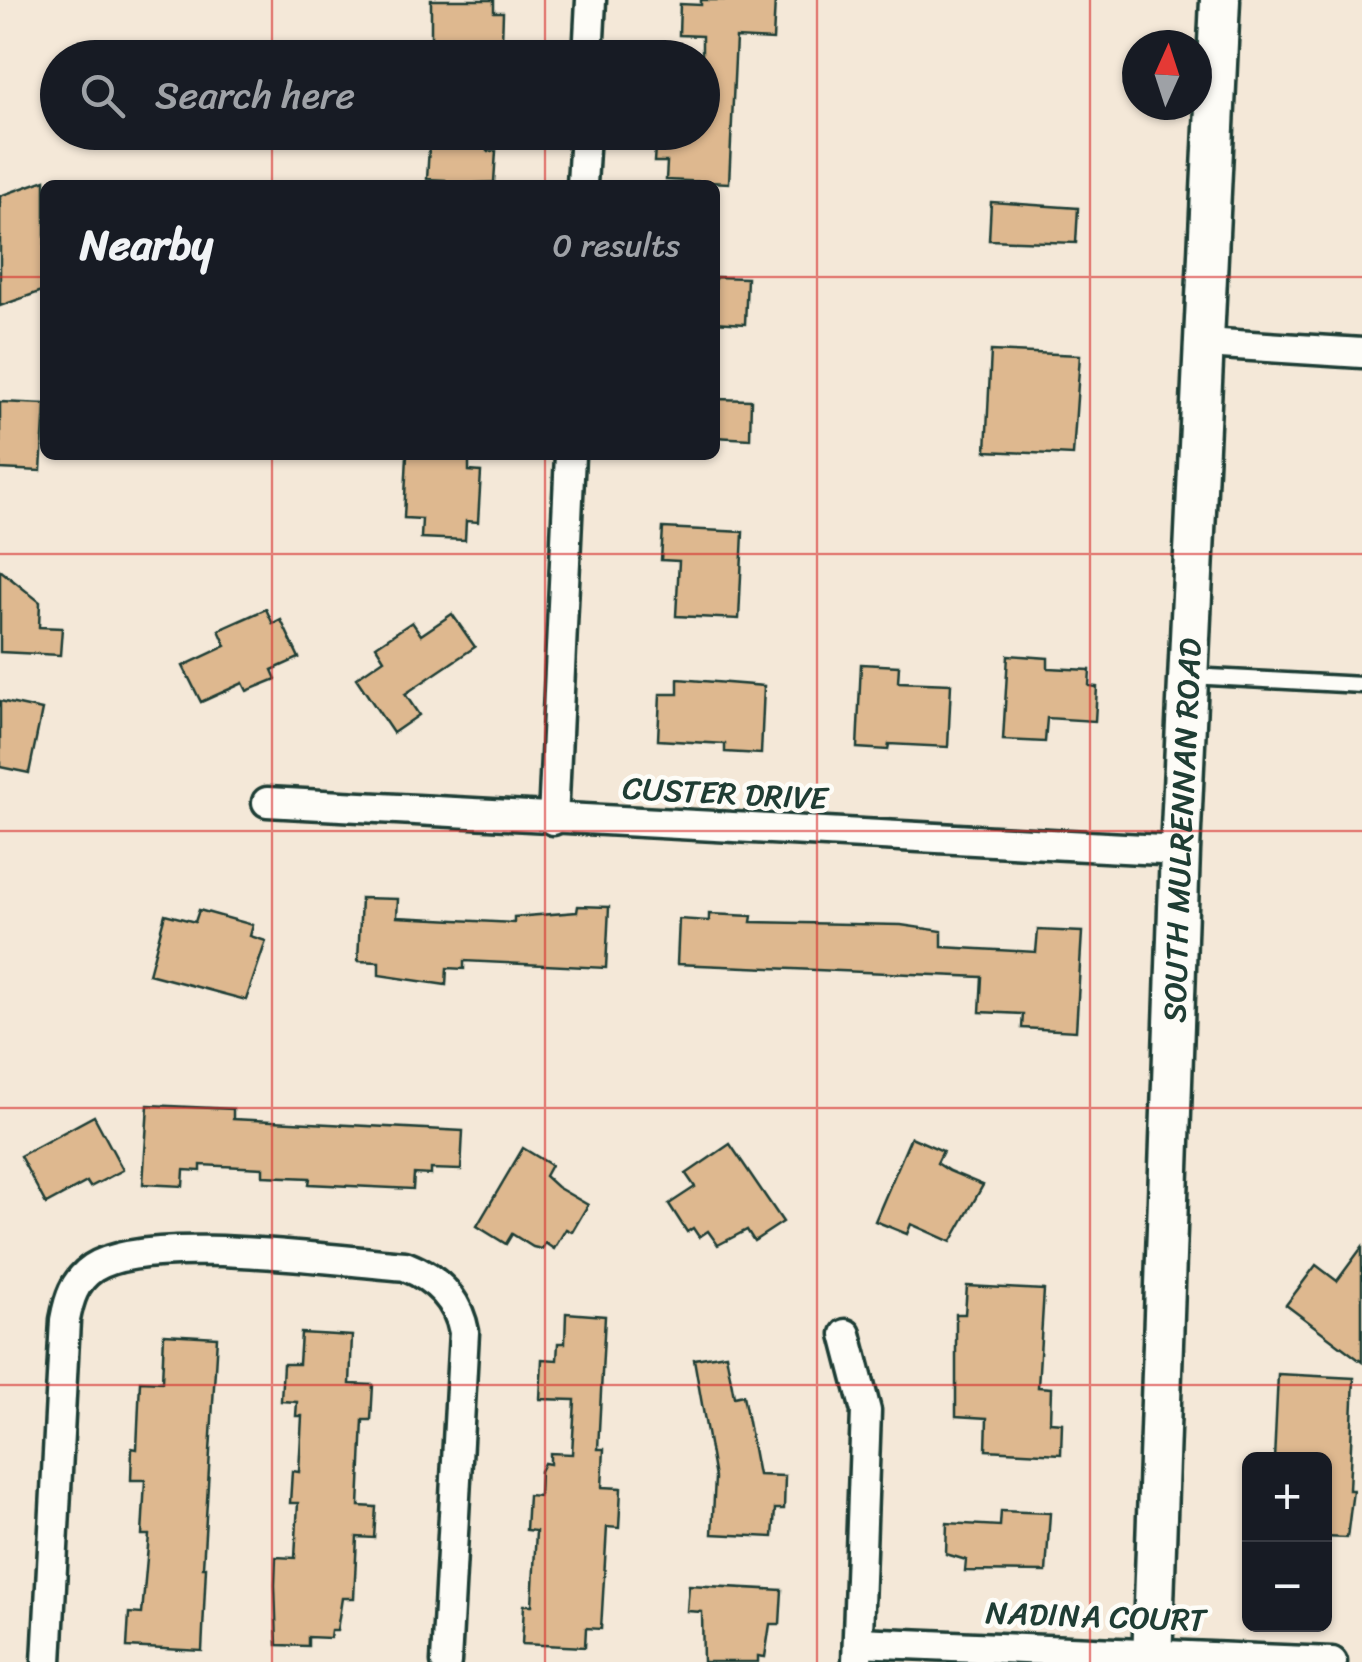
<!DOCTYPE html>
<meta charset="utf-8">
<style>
body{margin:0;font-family:Sriracha,sans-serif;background:#20242c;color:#f1f3f6}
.controls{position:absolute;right:30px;bottom:30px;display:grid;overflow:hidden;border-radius:15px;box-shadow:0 2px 8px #0004}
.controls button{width:90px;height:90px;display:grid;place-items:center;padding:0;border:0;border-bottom:2px solid #363941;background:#171b24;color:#f1f3f6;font:50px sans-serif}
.compass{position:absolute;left:1122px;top:30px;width:90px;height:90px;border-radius:50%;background:#171b24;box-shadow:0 2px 8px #0004;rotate:3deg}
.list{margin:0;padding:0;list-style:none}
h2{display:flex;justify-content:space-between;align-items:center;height:130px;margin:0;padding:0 40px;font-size:42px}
h2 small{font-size:32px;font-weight:400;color:#9ea1a6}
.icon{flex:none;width:55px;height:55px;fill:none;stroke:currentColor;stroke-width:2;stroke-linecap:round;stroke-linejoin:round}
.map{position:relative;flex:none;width:1362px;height:1662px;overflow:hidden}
.search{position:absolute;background:#171b24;box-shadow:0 2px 8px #0004;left:40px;top:40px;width:680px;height:110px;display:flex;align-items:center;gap:25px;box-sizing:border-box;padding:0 35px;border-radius:55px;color:#9ea1a6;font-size:38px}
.panel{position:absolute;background:#171b24;box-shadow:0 2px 8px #0004;left:40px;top:180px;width:680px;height:280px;border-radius:15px}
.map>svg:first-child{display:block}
</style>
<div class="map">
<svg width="1362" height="1662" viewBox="0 0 1362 1662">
<rect width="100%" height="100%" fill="#f4e8d8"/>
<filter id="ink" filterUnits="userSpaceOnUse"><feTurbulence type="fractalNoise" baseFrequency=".01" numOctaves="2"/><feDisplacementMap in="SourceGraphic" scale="20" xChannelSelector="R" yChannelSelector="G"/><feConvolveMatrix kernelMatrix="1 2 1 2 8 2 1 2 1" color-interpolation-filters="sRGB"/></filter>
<g filter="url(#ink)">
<g fill="#deb88f" stroke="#1f3d34" stroke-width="2.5">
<path d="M 431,0 L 494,0 L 494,12 L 503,12 L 502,43 L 431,42 Z"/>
<path d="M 701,0 L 775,0 L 773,40 L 736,38 L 729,183 L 666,180 L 667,162 L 654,162 L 656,132 L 702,132 L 702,36 L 679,35 L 680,4 L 701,5 Z"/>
<path d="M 430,132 L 488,132 L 487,151 L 496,151 L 494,182 L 444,185 L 445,180 L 427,179 Z"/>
<path d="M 45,180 L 45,290 L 0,306 L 0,196 Z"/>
<path d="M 991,202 L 1078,208 L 1076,243 L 989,240 Z"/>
<path d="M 715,277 L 747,278 L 745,324 L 715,322 Z"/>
<path d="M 991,351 L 1080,355 L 1073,455 L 986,451 Z"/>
<path d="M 715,399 L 751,400 L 750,439 L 715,437 Z"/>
<path d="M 0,402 L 45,404 L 41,471 L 0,469 Z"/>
<path d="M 407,455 L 469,455 L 469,471 L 481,472 L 478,522 L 466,521 L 465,540 L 421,538 L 422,519 L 404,518 Z"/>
<path d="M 663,528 L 743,532 L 739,619 L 676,616 L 679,561 L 661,560 Z"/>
<path d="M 0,570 L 40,602 L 39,627 L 62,628 L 60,655 L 0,652 Z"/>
<path d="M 266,609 L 273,624 L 281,620 L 299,658 L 272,670 L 276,679 L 247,691 L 243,683 L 201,702 L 183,666 L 226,646 L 219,630 Z"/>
<path d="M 452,614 L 475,647 L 405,694 L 419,715 L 393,733 L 356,678 L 384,659 L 376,646 L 412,622 L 421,635 Z"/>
<path d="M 1008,655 L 1048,658 L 1048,668 L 1090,670 L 1089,686 L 1097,687 L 1095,721 L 1047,718 L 1045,742 L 1003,740 Z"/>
<path d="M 861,664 L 899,666 L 898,682 L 951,684 L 948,747 L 889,744 L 888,750 L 857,748 Z"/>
<path d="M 678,679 L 764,686 L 761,754 L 725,752 L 725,744 L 658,740 L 660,694 L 678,694 Z"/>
<path d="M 0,701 L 42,710 L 29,773 L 0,767 Z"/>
<path d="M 361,898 L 398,899 L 397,917 L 514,923 L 514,917 L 577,912 L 578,906 L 609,907 L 606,968 L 464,961 L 464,969 L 447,968 L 446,985 L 379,975 L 379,962 L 358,961 Z"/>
<path d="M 199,910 L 253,925 L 250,936 L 266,941 L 246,1000 L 149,974 L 165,914 L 195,922 Z"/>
<path d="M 709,914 L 752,916 L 751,922 L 901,925 L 942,931 L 942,947 L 1036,952 L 1038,930 L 1082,932 L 1076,1031 L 1022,1028 L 1023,1014 L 980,1012 L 982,977 L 677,964 L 679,919 L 709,921 Z"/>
<path d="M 148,1105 L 233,1109 L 233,1119 L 463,1131 L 461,1170 L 431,1169 L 431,1175 L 414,1174 L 413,1189 L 309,1184 L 310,1178 L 263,1176 L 263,1168 L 201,1165 L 201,1171 L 184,1170 L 183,1186 L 143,1184 Z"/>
<path d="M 94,1116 L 123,1170 L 90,1187 L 87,1182 L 46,1204 L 20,1156 Z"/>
<path d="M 911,1137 L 943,1151 L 937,1163 L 949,1171 L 983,1185 L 951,1242 L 911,1224 L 907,1234 L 875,1221 Z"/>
<path d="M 730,1144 L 783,1222 L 754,1241 L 747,1230 L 718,1245 L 708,1231 L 699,1237 L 693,1228 L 687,1232 L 669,1204 L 695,1187 L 686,1174 Z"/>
<path d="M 523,1148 L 551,1165 L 545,1176 L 557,1187 L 588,1205 L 572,1232 L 566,1229 L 554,1249 L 545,1243 L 542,1249 L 533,1247 L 512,1234 L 506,1244 L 477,1226 Z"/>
<path d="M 1362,1247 L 1362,1362 L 1286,1305 L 1316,1265 L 1337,1281 Z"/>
<path d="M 967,1286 L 1044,1290 L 1038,1387 L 1051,1388 L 1050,1422 L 1062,1423 L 1061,1454 L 986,1450 L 987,1418 L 956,1416 L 956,1314 L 965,1314 Z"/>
<path d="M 566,1313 L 605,1316 L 598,1449 L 604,1449 L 602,1487 L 621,1488 L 619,1528 L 607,1527 L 601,1629 L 586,1628 L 585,1647 L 522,1644 L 524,1605 L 532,1605 L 536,1531 L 526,1530 L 528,1495 L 539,1496 L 540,1471 L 544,1463 L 550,1464 L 550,1453 L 572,1454 L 575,1400 L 540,1399 L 542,1359 L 557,1360 L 558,1343 L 565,1343 Z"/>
<path d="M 301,1333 L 352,1336 L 350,1384 L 373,1385 L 371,1420 L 363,1420 L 359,1506 L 376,1507 L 374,1538 L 357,1537 L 354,1598 L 342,1598 L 337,1630 L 331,1630 L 330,1638 L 308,1637 L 308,1646 L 277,1645 L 275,1585 L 276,1557 L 295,1558 L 298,1503 L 290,1503 L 292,1471 L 299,1472 L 302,1416 L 296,1416 L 297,1402 L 281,1401 L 283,1364 L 299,1364 Z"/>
<path d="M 164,1334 L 217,1337 L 203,1567 L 206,1567 L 202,1651 L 127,1647 L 129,1613 L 142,1614 L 149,1535 L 142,1535 L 145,1480 L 131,1480 L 132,1448 L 137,1449 L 140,1381 L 162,1382 Z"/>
<path d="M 726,1354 L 734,1397 L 743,1395 L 758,1475 L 785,1476 L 784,1509 L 775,1509 L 773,1537 L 712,1534 L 715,1478 L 694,1359 Z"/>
<path d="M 1278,1374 L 1354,1378 L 1349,1490 L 1353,1490 L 1347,1538 L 1324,1537 L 1324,1460 L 1274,1460 Z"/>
<path d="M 1001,1511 L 1050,1513 L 1046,1572 L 965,1571 L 966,1560 L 946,1554 L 947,1523 L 1000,1526 Z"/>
<path d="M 689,1585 L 782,1590 L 780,1624 L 770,1624 L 765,1657 L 758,1656 L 758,1662 L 703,1662 L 702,1612 L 687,1611 Z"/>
</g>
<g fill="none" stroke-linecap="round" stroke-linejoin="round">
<g stroke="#1f3d34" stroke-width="21">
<path id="lane" d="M 1190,676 L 1362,685"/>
</g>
<g stroke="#1f3d34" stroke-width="35">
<g id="street">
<path d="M 588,58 L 591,0"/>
<path d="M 582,185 L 585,132"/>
<path d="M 1205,343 L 1362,353"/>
<path d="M 267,802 L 1180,851"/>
<path d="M 553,820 L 570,455"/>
<path d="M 846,1334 L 866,1411 L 857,1662"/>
<path d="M 858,1642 L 1332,1662"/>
<path d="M 47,1662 L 65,1320 C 69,1299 74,1281 93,1268 C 145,1233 337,1261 405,1266 C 436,1278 458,1299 464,1332 L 446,1662"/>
</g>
</g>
<g stroke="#1f3d34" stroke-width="45">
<g id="secondary">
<path id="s1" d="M 1152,1662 L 1180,851 L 1220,0"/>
</g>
</g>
<use href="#lane" stroke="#fdfcf7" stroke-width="14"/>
<use href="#street" stroke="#fdfcf7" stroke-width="28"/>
<use href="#secondary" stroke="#fdfcf7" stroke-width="38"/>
</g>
</g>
<path fill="none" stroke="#d62828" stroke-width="2.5" stroke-opacity="0.55" d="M 272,0 L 272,58M 545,0 L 545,58M 817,0 L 817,1662M 1090,0 L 1090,1662M 272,132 L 272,185M 545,132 L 545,185M 0,277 L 45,277M 715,277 L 1362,277M 272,455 L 272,1662M 545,455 L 545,1662M 0,554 L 1362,554M 0,831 L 1362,831M 0,1108 L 1362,1108M 0,1385 L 1362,1385"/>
<g text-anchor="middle" stroke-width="9" stroke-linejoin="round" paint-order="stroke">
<g font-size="32" fill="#1f3d34" stroke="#fdfcf7">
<text transform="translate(725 793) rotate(3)" y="11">CUSTER DRIVE</text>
<text dy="11" stroke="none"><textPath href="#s1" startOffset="832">SOUTH MULRENNAN ROAD</textPath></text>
<text transform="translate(1096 1616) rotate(2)" y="11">NADINA COURT</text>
</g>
</g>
</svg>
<div class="controls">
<button>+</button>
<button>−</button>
</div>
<svg class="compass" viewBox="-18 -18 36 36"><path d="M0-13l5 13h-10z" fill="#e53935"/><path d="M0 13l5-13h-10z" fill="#9ea1a6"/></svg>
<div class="search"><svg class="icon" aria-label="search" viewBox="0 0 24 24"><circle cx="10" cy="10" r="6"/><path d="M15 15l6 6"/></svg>Search here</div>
<section class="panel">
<h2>Nearby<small>0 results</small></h2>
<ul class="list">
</ul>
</section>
</div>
